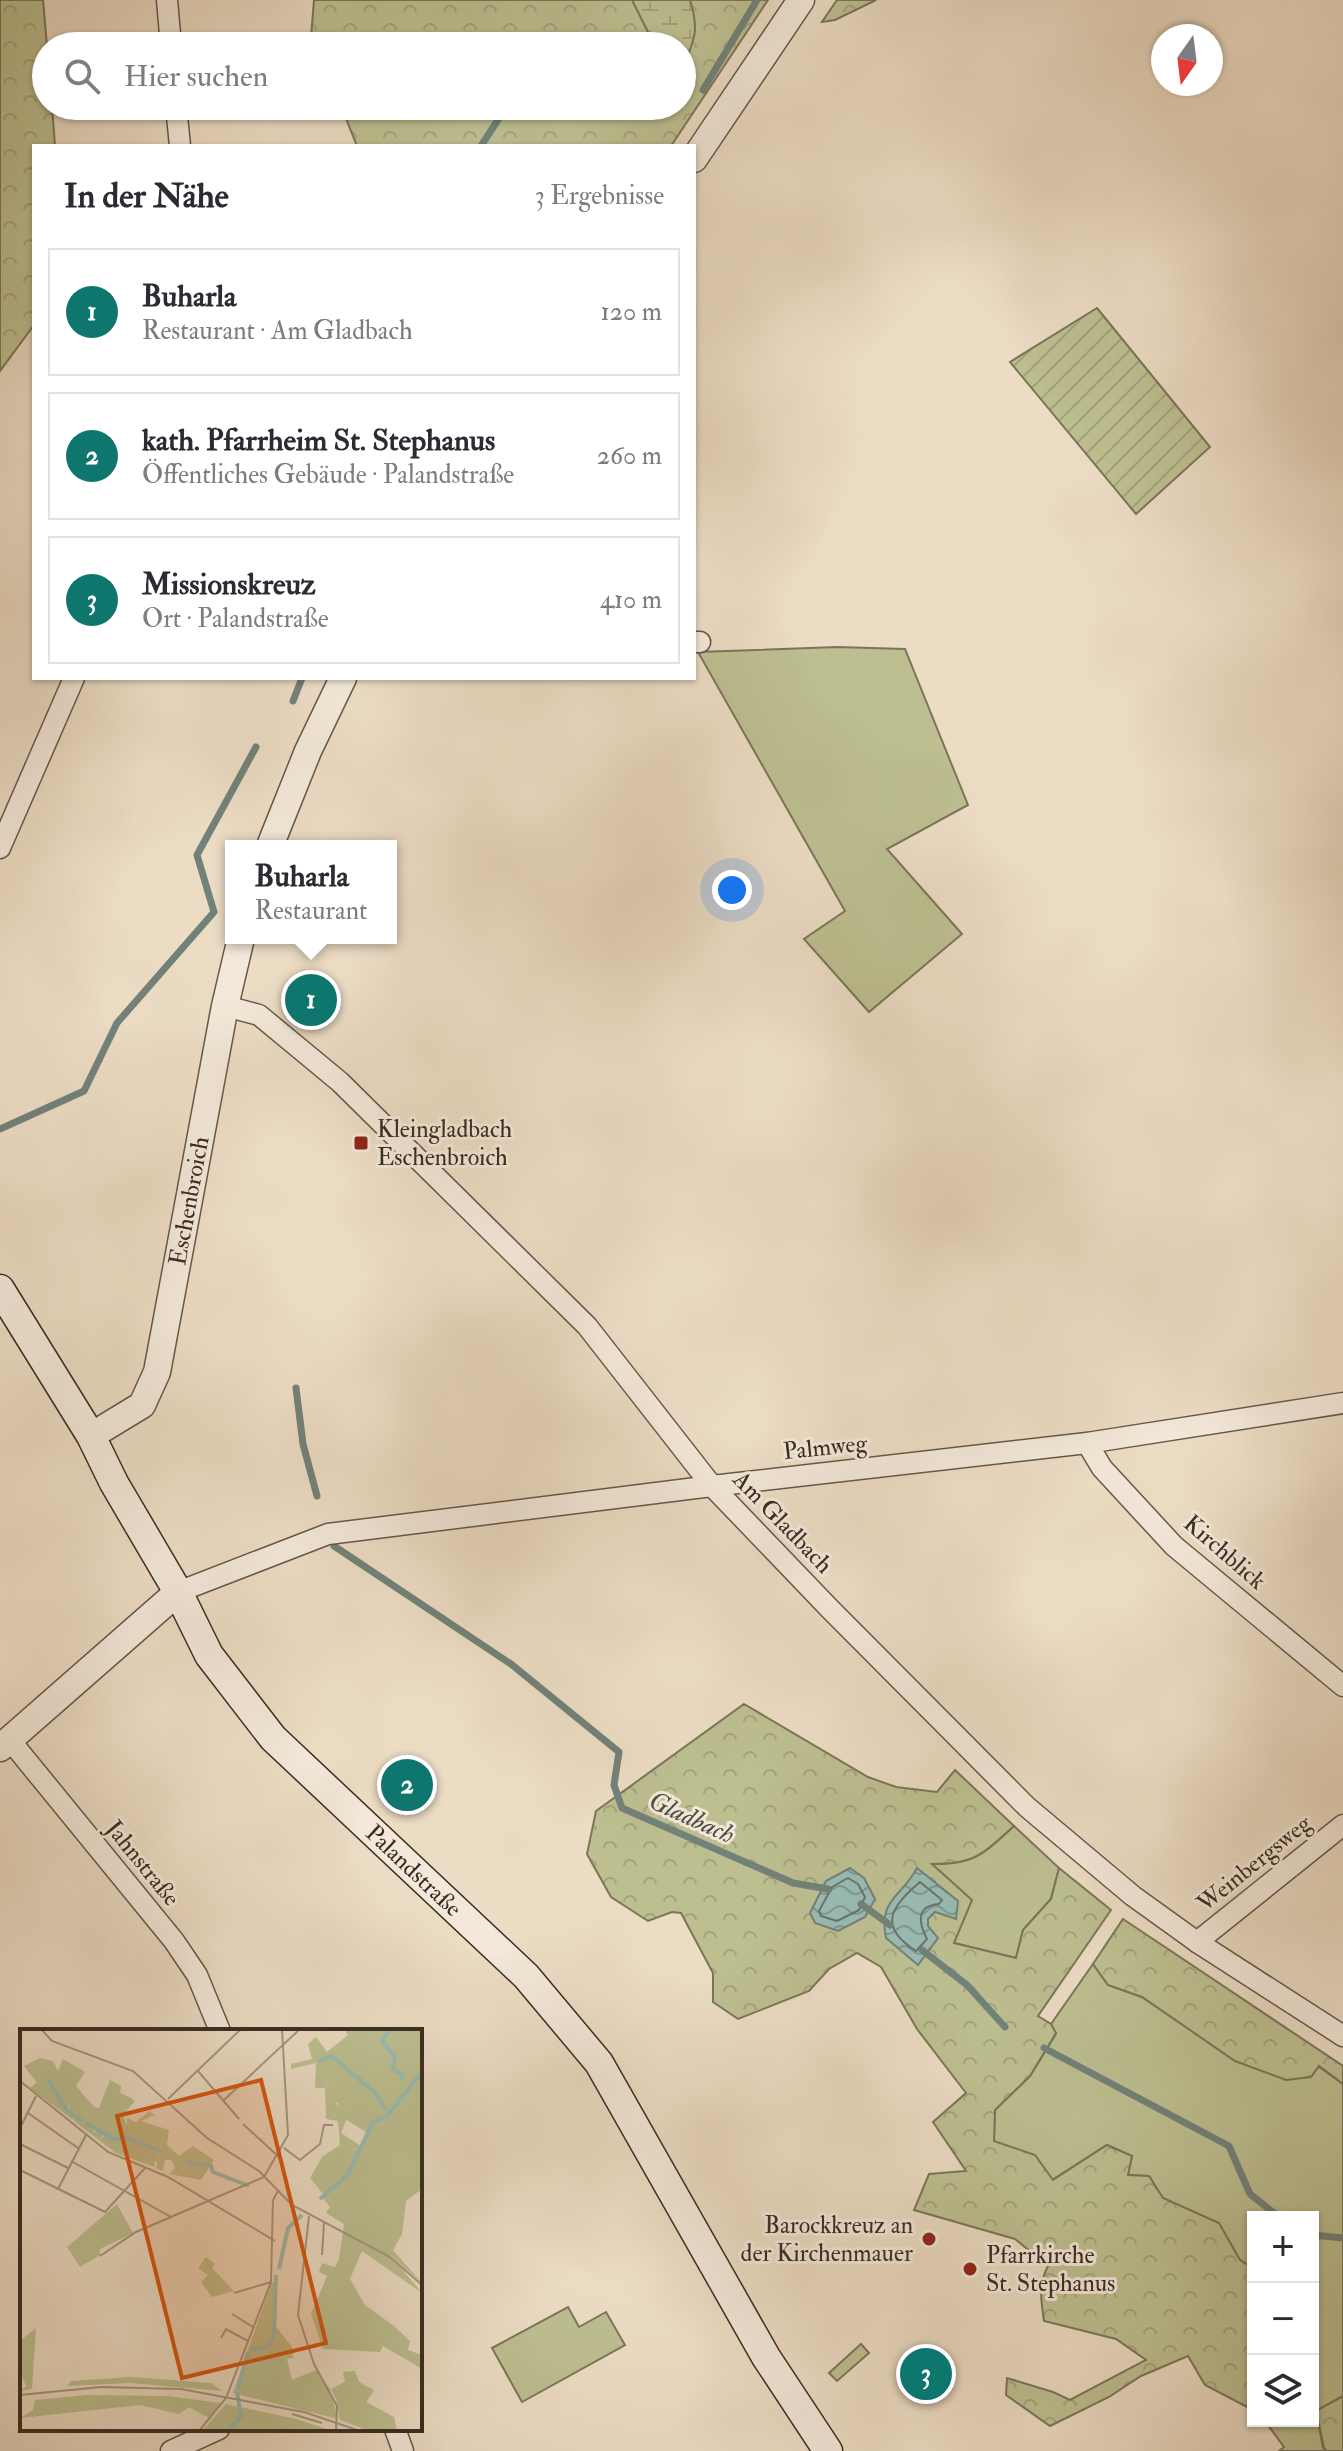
<!DOCTYPE html>
<html lang="de">
<meta charset="utf-8">
<style>
body{margin:0;font-family:"IM FELL Double Pica",serif;background:#f7f7f7;color:#2b2b33}
.controls{position:absolute;right:24px;bottom:24px;display:grid;overflow:hidden;border-radius:0px;box-shadow:0 2px 6px #0004}
.controls button{width:72px;height:72px;display:grid;place-items:center;padding:0;border:0;border-bottom:2px solid #e1e1e2;background:#fff;color:#2b2b33;font:40px sans-serif}
.compass{position:absolute;left:1151px;top:24px;width:72px;height:72px;border-radius:50%;background:#fff;box-shadow:0 2px 6px #0004;rotate:194deg}
.you{position:absolute;left:732px;top:890px;width:28px;height:28px;margin:-20px;border:6px solid #fff;border-radius:50%;background:#1a73e8;box-shadow:0 0 0 12px #1a73e833}
.badge{display:grid;place-items:center;width:52px;height:52px;border-radius:50%;background:#0f766e;color:#fff;font-size:26px;font-weight:700}
.pin{position:absolute;translate:-50% -50%;border:4px solid #fff;box-shadow:0 2px 8px #0006}
.popup{position:absolute;left:225px;top:840px;width:172px;height:104px;box-sizing:border-box;display:grid;place-content:center;border-radius:0px;background:#fff;filter:drop-shadow(0 2px 6px #0005);font-size:26px;white-space:nowrap;color:#7c7c81}
.popup b{font-size:30px;color:#2b2b33}
.popup::after{content:'';position:absolute;left:50%;top:100%;margin-left:-16px;border:16px solid transparent;border-top-color:#fff}
.list{margin:0;padding:0;list-style:none}
h2{display:flex;justify-content:space-between;align-items:center;height:104px;margin:0;padding:0 32px;font-size:34px}
h2 small{font-size:26px;font-weight:400;color:#7c7c81}
.list li{display:grid;grid-template-columns:52px 1fr auto;gap:24px;align-items:center;box-sizing:border-box;height:128px;margin:0 16px 16px;padding:0 16px;border:2px solid #e1e1e2;border-radius:0px}
.list b{display:block;font-size:30px;white-space:nowrap}
.list p{margin:0;font-size:26px;white-space:nowrap;color:#7c7c81}
.list em{font-size:26px;font-style:normal;color:#7c7c81}
.icon{flex:none;width:44px;height:44px;fill:none;stroke:currentColor;stroke-width:2;stroke-linecap:round;stroke-linejoin:round}
.map{position:relative;flex:none;width:1343px;height:2451px;overflow:hidden}
.search{position:absolute;background:#fff;box-shadow:0 2px 6px #0004;left:32px;top:32px;width:664px;height:88px;display:flex;align-items:center;gap:20px;box-sizing:border-box;padding:0 28px;border-radius:44px;color:#7c7c81;font-size:30px}
.panel{position:absolute;background:#fff;box-shadow:0 2px 6px #0004;left:32px;top:144px;width:664px;height:536px;border-radius:0px}
.map>svg:first-child{display:block}
</style>
<div class="map">
<svg width="1343" height="2451" viewBox="0 0 1343 2451">
<defs>
<pattern id="forest-crowns" width="20" height="18" patternUnits="userSpaceOnUse" patternTransform="scale(2)"><rect width="20" height="18" fill="#bdbf91"/><path d="M2 6a3 3 0 1 1 6 0M12 15a3 3 0 1 1 6 0" fill="none" stroke="#a3a47d"/></pattern>
<pattern id="wetland-marsh" width="20" height="14" patternUnits="userSpaceOnUse" patternTransform="scale(2)"><rect width="20" height="14" fill="#bdbf91"/><path d="M1 5h8M5 5V1M11 12h8M15 12V8" fill="none" stroke="#a3a47d"/></pattern>
<pattern id="garden-furrows" width="10" height="10" patternUnits="userSpaceOnUse" patternTransform="scale(2)"><rect width="10" height="10" fill="#bdbf91"/><path d="M-1 1l2-2M0 10L10 0M9 11l2-2" fill="none" stroke="#a3a47d"/></pattern>
<pattern id="water-waves" width="16" height="10" patternUnits="userSpaceOnUse" patternTransform="scale(2)"><rect width="16" height="10" fill="#99bcb4"/><path d="M0 5q4-4 8 0t8 0" fill="none" stroke="#7e9992"/></pattern>
</defs>
<rect width="100%" height="100%" fill="#ecdcc4"/>
<filter id="stains"><feTurbulence type="fractalNoise" baseFrequency=".0025" numOctaves="4"/><feColorMatrix values="0 0 0 0 .2 0 0 0 0 .09 0 0 0 0 .02 0 0 0 .5 -.17"/></filter>
<radialGradient id="worn" r=".72"><stop offset=".6" stop-color="#630" stop-opacity="0"/><stop offset="1" stop-color="#630" stop-opacity=".3"/></radialGradient>
<g fill="#bdbf91" stroke="#7a765a" stroke-width="2">
<path d="M 837,647 L 905,649 L 968,805 L 887,849 L 962,934 L 869,1012 L 804,939 L 845,911 L 698,652 Z"/>
<path d="M 1014,1826 L 1059,1868 L 1051,1899 L 1023,1930 L 1016,1958 L 954,1943 L 931,1864 C 976,1864 982,1855 1014,1826 Z"/>
<path d="M 1093,1964 L 1108,1985 L 1142,1997 L 1205,2039 L 1318,2066 L 1343,2084 L 1343,2396 L 1316,2411 L 1323,2448 L 1327,2451 L 1279,2451 L 1284,2447 L 1265,2421 L 1313,2421 L 1313,2217 L 1253,2217 L 1253,2268 L 1240,2260 L 1218,2223 L 1162,2198 L 1149,2176 L 1128,2175 L 1132,2156 L 1107,2145 L 1052,2180 L 994,2141 L 995,2110 L 1030,2076 L 1056,2034 L 1051,2024 Z"/>
<path d="M 568,2307 L 579,2327 L 606,2312 L 625,2345 L 522,2402 L 492,2348 Z"/>
<path d="M 861,2344 L 869,2353 L 837,2381 L 829,2373 Z"/>
</g>
<g fill="url(#forest-crowns)" stroke="#7a765a" stroke-width="2">
<path d="M 0,0 L 43,0 L 47,46 L 46,106 L 52,106 L 55,146 L 34,146 L 34,325 L 0,371 Z"/>
<path d="M 314,0 L 768,0 L 671,146 L 357,146 L 341,106 L 682,106 L 682,46 L 315,46 L 311,37 Z"/>
<path d="M 837,0 L 876,0 L 835,20 L 822,22 Z"/>
<path d="M 744,1704 L 868,1777 L 896,1787 L 937,1792 L 955,1770 L 1014,1826 C 982,1854 977,1864 932,1864 L 972,1900 L 954,1943 L 1016,1958 L 1023,1930 L 1051,1899 L 1059,1868 L 1111,1910 L 1038,2016 L 1051,2024 L 1056,2033 L 1030,2076 L 995,2110 L 994,2141 L 1035,2155 L 1053,2180 L 1107,2145 L 1132,2156 L 1128,2175 L 1149,2176 L 1163,2198 L 1219,2223 L 1240,2260 L 1253,2268 L 1253,2349 L 1250,2353 L 1253,2361 L 1253,2410 L 1205,2385 L 1188,2356 L 1141,2376 L 1109,2397 L 1050,2426 L 1006,2395 L 1007,2378 L 1053,2392 L 1070,2400 L 1146,2360 L 1116,2339 L 1044,2321 C 1041,2300 1038,2285 1048,2266 L 1015,2239 L 914,2210 L 929,2174 L 966,2171 L 933,2122 L 966,2093 L 917,2029 L 881,1967 L 857,1953 L 829,1969 L 809,1991 L 738,2019 L 713,2002 L 713,1973 L 681,1913 L 672,1912 L 648,1921 L 611,1897 L 587,1854 L 596,1811 Z"/>
<path d="M 1123,1919 L 1343,2066 L 1343,2084 L 1319,2066 L 1311,2077 L 1286,2080 L 1235,2061 L 1142,1997 L 1108,1985 L 1093,1964 Z"/>
<path d="M 1343,2396 L 1343,2451 L 1327,2451 L 1324,2448 L 1316,2411 Z"/>
</g>
<path fill="url(#wetland-marsh)" stroke="#7a765a" stroke-width="2" d="M 632,0 L 690,0 C 700,31 694,41 682,69 L 682,46 L 651,46 L 651,38 Z"/>
<path fill="url(#garden-furrows)" stroke="#7a765a" stroke-width="2" d="M 1097,308 L 1210,447 L 1136,514 L 1010,362 Z"/>
<g fill="url(#water-waves)" stroke="#72827a" stroke-width="2">
<path d="M 850,1868 L 864,1878 L 875,1899 L 865,1917 L 838,1931 L 815,1923 L 810,1913 L 826,1881 Z"/>
<path d="M 917,1868 L 958,1901 L 956,1919 L 935,1912 L 928,1919 L 928,1926 L 938,1938 L 918,1965 L 886,1938 C 878,1899 901,1898 917,1868 Z"/>
</g>
<g fill="none" stroke-linecap="round" stroke-linejoin="round">
<g stroke="#68746b" stroke-width="2">
<path d="M 848,1878 L 858,1884 L 865,1897 L 859,1910 L 837,1921 L 821,1916 L 819,1911 L 832,1887 Z"/>
<path d="M 920,1882 L 942,1900 L 939,1904 C 915,1906 919,1924 927,1939 L 916,1951 C 878,1927 890,1907 920,1882 Z"/>
</g>
<g stroke="#72827a" stroke-width="7">
<path d="M 703,90 L 757,0"/>
<path d="M 481,146 L 507,106"/>
<path d="M 293,701 L 302,678"/>
<path d="M 0,1129 L 84,1091 L 117,1023 L 214,912 L 197,855 L 256,747"/>
<path d="M 296,1388 L 303,1444 L 317,1496"/>
<path d="M 334,1546 L 511,1664 L 619,1752 L 614,1785 L 622,1808 L 793,1883 L 828,1889"/>
<path d="M 861,1904 L 890,1925"/>
<path d="M 922,1950 L 967,1985 L 1005,2027"/>
<path d="M 1044,2048 L 1229,2146 L 1250,2194 L 1279,2217"/>
<path d="M 1313,2235 L 1343,2238"/>
</g>
<g stroke="#65584a" stroke-width="23">
<g id="minor">
<path d="M 167,0 L 171,46"/>
<path d="M 176,106 L 180,146"/>
<path d="M 694,642 L 700,642"/>
<path d="M 0,848 L 74,678"/>
<path d="M 225,1006 L 259,1015 L 340,1082 L 587,1326 L 712,1486 L 830,1609 L 1027,1807 L 1133,1896 L 1197,1942 L 1343,2036"/>
<path d="M 1087,1443 L 1102,1468 L 1174,1546 L 1343,1686"/>
<path d="M 178,1592 L 328,1534 L 712,1486 L 1087,1443 L 1343,1403"/>
<path d="M 9,1739 L 174,1941 L 197,1975 L 220,2031"/>
<path d="M 1197,1942 L 1343,1825"/>
<path d="M 395,2429 L 403,2451"/>
<path d="M 171,2451 L 219,2429"/>
</g>
</g>
<g stroke="#65584a" stroke-width="29">
<g id="tertiary">
<path d="M 694,159 L 801,0"/>
<path d="M 270,846 L 308,751 L 343,678"/>
<path id="s1" d="M 91,1436 L 142,1405 L 157,1372 L 225,1006 L 241,938"/>
<path d="M 0,1748 L 178,1592"/>
</g>
</g>
<g stroke="#382c22" stroke-width="31">
<g id="secondary">
<path id="s2" d="M 0,1289 L 91,1436 L 114,1483 L 178,1592 L 209,1655 L 273,1738 L 526,1976 L 599,2063 L 766,2357 L 828,2451"/>
</g>
</g>
<use href="#minor" stroke="#f3e8d9" stroke-width="20"/>
<use href="#tertiary" stroke="#f3e8d9" stroke-width="26"/>
<use href="#secondary" stroke="#f3e8d9" stroke-width="28"/>
</g>
<g fill="#8f2418" stroke="#f3e8d9" stroke-width="3">
<rect x="353" y="1135" width="16" height="16" rx="4"/>
<circle cx="929" cy="2239" r="8"/>
<circle cx="970" cy="2269" r="8"/>
</g>
<g text-anchor="middle" stroke-width="6" stroke-linejoin="round" paint-order="stroke">
<g font-size="24" fill="#382c22" stroke="#f3e8d9" text-anchor="start">
<text x="377" y="1137">Kleingladbach<tspan x="377" dy="28">Eschenbroich</tspan></text>
<text x="913" y="2233" text-anchor="end">Barockkreuz an<tspan x="913" dy="28">der Kirchenmauer</tspan></text>
<text x="986" y="2263">Pfarrkirche<tspan x="986" dy="28">St. Stephanus</tspan></text>
</g>
<g font-size="24" fill="#382c22" stroke="#f3e8d9">
<text dy="8" stroke="none"><textPath href="#s1" startOffset="270">Eschenbroich</textPath></text>
<text transform="translate(825 1447) rotate(-6)" y="8">Palmweg</text>
<text transform="translate(783 1522) rotate(46)" y="8">Am Gladbach</text>
<text transform="translate(1225 1552) rotate(41)" y="8">Kirchblick</text>
<text transform="translate(143 1863) rotate(51)" y="8">Jahnstraße</text>
<text transform="translate(1254 1863) rotate(-39)" y="8">Weinbergsweg</text>
<text dy="8" stroke="none"><textPath href="#s2" startOffset="720">Palandstraße</textPath></text>
</g>
<g font-size="26" font-style="italic" fill="#505046" stroke="#f3e8d9">
<text transform="translate(692 1817) rotate(24)" y="9">Gladbach</text>
</g>
</g>
<g transform="translate(20 2029)">
<rect width="402" height="402" fill="#ecdcc4"/>
<path d="M 314,43 L 354,62 L 341,51 L 345,46 L 358,59 L 360,72 L 316,74 L 326,92 L 321,104 L 341,117 L 338,122 L 320,116 L 318,92 L 306,90 L 305,59 ZM 17,53 L 44,68 L 44,74 L 50,75 L 47,81 L 56,82 L 53,91 L 10,59 ZM 109,68 L 115,72 L 103,86 L 109,103 L 142,111 L 137,133 L 100,124 L 80,110 L 86,105 L 63,93 L 69,79 L 89,95 ZM 302,128 L 319,150 L 304,166 L 290,149 ZM 186,228 L 195,235 L 192,239 L 214,262 L 192,268 L 181,253 L 188,246 L 178,239 ZM 335,342 L 339,353 L 354,361 L 344,377 L 316,370 L 311,360 L 325,353 L 323,343 Z" fill="#bdbf91"/>
<path d="M 324,0 L 402,0 L 402,160 L 386,172 L 382,205 L 373,221 L 402,254 L 370,226 L 402,264 L 342,222 L 330,250 L 345,276 L 374,297 L 390,312 L 388,321 L 402,326 L 402,340 L 363,317 L 360,323 L 303,320 L 291,285 L 307,247 L 299,243 L 302,234 L 315,238 L 319,230 L 324,195 L 306,184 L 310,178 L 302,168 L 319,150 L 302,128 L 320,116 L 338,122 L 346,103 L 320,87 L 317,69 L 359,71 L 358,59 L 346,47 L 341,51 L 354,67 L 334,56 L 327,63 L 327,51 L 314,43 L 305,59 L 295,59 L 296,34 L 271,40 L 271,35 L 292,30 L 288,15 L 296,8 L 307,23 L 328,6 ZM 20,29 L 33,32 L 38,42 L 43,30 L 65,43 L 56,57 L 74,78 L 79,79 L 90,51 L 101,57 L 100,64 L 109,68 L 97,85 L 101,91 L 89,95 L 69,79 L 63,93 L 75,103 L 85,102 L 80,110 L 100,124 L 134,131 L 135,138 L 96,124 L 54,92 L 56,82 L 48,84 L 50,76 L 44,74 L 44,68 L 23,60 L 25,56 L 21,59 L 4,37 ZM 129,82 L 135,86 L 121,92 L 149,101 L 147,116 L 159,127 L 173,117 L 194,131 L 181,151 L 149,145 L 155,139 L 151,131 L 145,131 L 143,142 L 136,139 L 142,111 L 127,113 L 107,102 L 107,89 L 116,93 ZM 252,252 L 257,258 L 255,296 L 272,318 L 273,329 L 267,330 L 272,351 L 296,341 L 310,360 L 318,390 L 213,364 ZM 16,299 L 12,360 L 0,362 L 6,357 L 0,342 L 0,312 ZM 111,348 L 191,354 L 202,362 L 110,354 L 47,357 L 51,352 ZM 66,366 L 148,367 L 201,374 L 189,389 L 169,378 L 159,385 L 120,376 L 0,389 L 13,381 L 15,371 ZM 316,370 L 346,373 L 374,388 L 377,402 L 349,402 L 320,391 ZM 206,375 L 276,390 L 313,402 L 182,402 Z" fill="#bdbf91"/>
<path d="M 97,175 L 113,204 L 80,220 L 80,226 L 60,238 L 47,218 Z" fill="#bdbf91"/>
<path fill="none" stroke="#99bcb4" stroke-width="4" d="M 370,0 L 362,13 L 375,27 L 373,40 L 383,46 L 381,51M 298,32 L 312,27 L 356,65 L 366,81M 28,51 L 46,80 L 62,92M 65,94 L 94,110 L 107,109 L 140,122M 167,133 L 191,137 L 193,143 L 229,157M 300,170 L 328,145 L 353,93 L 367,87 L 402,43M 259,240 L 268,199 L 282,186M 230,321 L 248,318 L 254,306 L 256,246M 218,359 L 228,323M 207,402 L 221,387 L 217,363"/>
<path fill="none" stroke="#a49683" stroke-width="2" d="M 21,0 L 32,12 L 113,42 L 187,109 L 239,142 L 272,176 L 370,228 L 402,256M 178,42 L 219,90M 0,52 L 88,123 L 148,148 L 255,212M 148,70 L 221,0M 204,71 L 280,0M 8,84 L 58,119M 223,95 L 259,128M 0,99 L 16,67M 0,115 L 48,139M 264,119 L 280,131 L 300,115 L 304,96 L 313,96M 51,132 L 151,188M 0,141 L 85,183 L 126,138M 38,160 L 66,106M 289,187 L 278,286 L 294,335 L 317,377 L 316,402M 302,226 L 304,194M 80,227 L 116,203 L 244,148 L 268,106 L 262,0M 214,264 L 251,253M 212,285 L 233,298M 201,309 L 206,300 L 228,312M 0,366 L 81,358 L 161,360 L 284,383 L 340,402M 272,385 L 302,394M 179,402 L 206,369 L 251,253 L 253,171 L 258,162"/>
<path fill="#d6540e" fill-opacity="0.15" stroke="#d6540e" stroke-width="4" d="M 241,51 L 306,314 L 162,349 L 97,87 Z"/>
<rect width="402" height="402" fill="none" stroke="#382c22" stroke-width="4"/>
</g>
<rect width="100%" height="100%" filter="url(#stains)"/>
<rect width="100%" height="100%" fill="url(#worn)"/>
</svg>
<div class="controls">
<button>+</button>
<button>−</button>
<button><svg class="icon" aria-label="layers" viewBox="0 0 24 24"><path d="M12 4l9 5-9 5-9-5zM3 14l9 5 9-5"/></svg></button>
</div>
<svg class="compass" viewBox="-18 -18 36 36"><path d="M0-13l5 13h-10z" fill="#e53935"/><path d="M0 13l5-13h-10z" fill="#7c7c81"/></svg>
<div class="you"></div>
<div class="pin badge" style="left:311px;top:1000px">1</div>
<div class="popup"><b>Buharla</b>Restaurant</div>
<div class="pin badge" style="left:407px;top:1785px">2</div>
<div class="pin badge" style="left:926px;top:2374px">3</div>
<div class="search"><svg class="icon" aria-label="search" viewBox="0 0 24 24"><circle cx="10" cy="10" r="6"/><path d="M15 15l6 6"/></svg>Hier suchen</div>
<section class="panel">
<h2>In der Nähe<small>3 Ergebnisse</small></h2>
<ul class="list">
<li><span class="badge">1</span><div><b>Buharla</b><p>Restaurant · Am Gladbach</p></div><em>120 m</em></li>
<li><span class="badge">2</span><div><b>kath. Pfarrheim St. Stephanus</b><p>Öffentliches Gebäude · Palandstraße</p></div><em>260 m</em></li>
<li><span class="badge">3</span><div><b>Missionskreuz</b><p>Ort · Palandstraße</p></div><em>410 m</em></li>
</ul>
</section>
</div>
